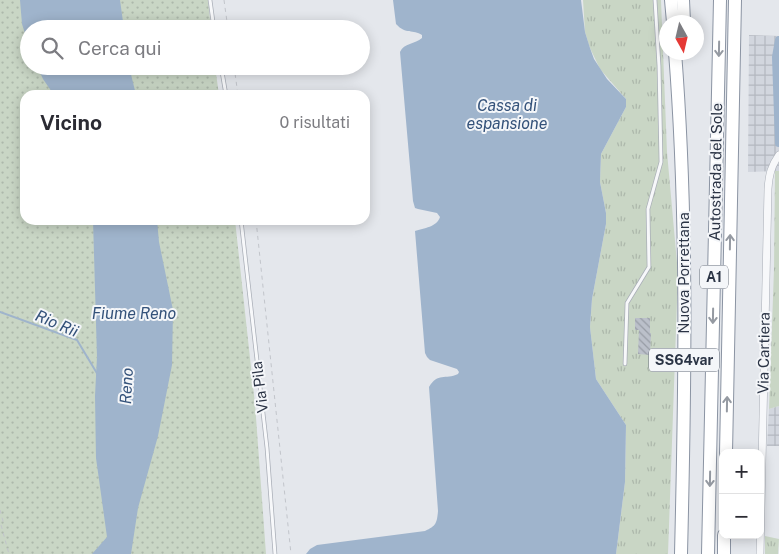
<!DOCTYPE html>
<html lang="it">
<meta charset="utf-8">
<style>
body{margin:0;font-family:"Public Sans",sans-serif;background:#f7f7f7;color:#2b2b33}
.controls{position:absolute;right:15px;bottom:15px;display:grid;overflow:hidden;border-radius:10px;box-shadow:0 2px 12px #0003}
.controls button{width:45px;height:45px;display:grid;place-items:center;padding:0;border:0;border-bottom:1px solid #e1e1e2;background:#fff;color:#2b2b33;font:25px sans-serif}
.compass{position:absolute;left:659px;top:15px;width:45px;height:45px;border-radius:50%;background:#fff;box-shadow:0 2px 12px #0003;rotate:172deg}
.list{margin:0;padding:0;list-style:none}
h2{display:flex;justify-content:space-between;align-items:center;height:65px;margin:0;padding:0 20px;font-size:21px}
h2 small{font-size:16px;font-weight:400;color:#7c7c81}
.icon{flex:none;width:28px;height:28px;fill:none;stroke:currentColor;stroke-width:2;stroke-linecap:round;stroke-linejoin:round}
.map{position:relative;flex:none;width:779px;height:554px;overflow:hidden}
.search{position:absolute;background:#fff;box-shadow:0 2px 12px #0003;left:20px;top:20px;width:350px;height:55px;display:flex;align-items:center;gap:12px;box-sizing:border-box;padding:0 18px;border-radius:28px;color:#7c7c81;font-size:19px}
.panel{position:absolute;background:#fff;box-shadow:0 2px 12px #0003;left:20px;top:90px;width:350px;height:135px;border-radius:15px}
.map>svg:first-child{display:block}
</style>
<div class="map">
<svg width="779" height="554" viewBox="0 0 779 554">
<defs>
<pattern id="industrial-grid" width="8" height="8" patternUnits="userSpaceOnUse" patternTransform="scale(1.25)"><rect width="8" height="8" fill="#d2d6de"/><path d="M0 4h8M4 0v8" fill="none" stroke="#b4b8c0"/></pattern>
<pattern id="grass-tufts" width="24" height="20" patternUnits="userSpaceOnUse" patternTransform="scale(1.25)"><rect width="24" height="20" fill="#c9d6c5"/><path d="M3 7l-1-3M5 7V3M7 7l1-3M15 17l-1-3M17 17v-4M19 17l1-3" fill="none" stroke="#adb8ab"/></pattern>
<pattern id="park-dots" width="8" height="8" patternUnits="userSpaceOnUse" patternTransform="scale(1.25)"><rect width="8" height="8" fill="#c9d6c5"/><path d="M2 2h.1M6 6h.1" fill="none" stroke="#adb8ab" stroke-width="1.8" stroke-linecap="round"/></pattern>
<pattern id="building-back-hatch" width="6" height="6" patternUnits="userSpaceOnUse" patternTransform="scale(1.25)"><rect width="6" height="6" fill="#bbc0ca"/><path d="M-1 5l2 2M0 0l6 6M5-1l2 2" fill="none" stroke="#989da6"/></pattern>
</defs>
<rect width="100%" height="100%" fill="#e4e7ec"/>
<g fill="url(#industrial-grid)">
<path d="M 749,35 L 779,36 L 779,171 L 748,172 Z"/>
<path d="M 779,406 L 779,446 L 767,446 L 769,409 Z"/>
</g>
<g fill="url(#grass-tufts)">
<path d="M 583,0 L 661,0 L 667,152 L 678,274 L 668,554 L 616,554 L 625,482 L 626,425 L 596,379 L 590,327 L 592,299 L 606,224 L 606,213 L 600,182 L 601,154 L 626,107 L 626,99 L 600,69 L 590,48 L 585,32 Z"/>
<path d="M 775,171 L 779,171 L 779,406 L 769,409 L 774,269 Z"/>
<path d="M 765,536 L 779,539 L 778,554 L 765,554 Z"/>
</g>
<path fill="url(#park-dots)" d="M 0,0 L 208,0 L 211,29 L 29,29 L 29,66 L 215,66 L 219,95 L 25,95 L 25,220 L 235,220 L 255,404 L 266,554 L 0,554 Z"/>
<g fill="#9fb4cc">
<path d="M 20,0 L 120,0 L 124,29 L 29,29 L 29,46 L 22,24 Z"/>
<path d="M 393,0 L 581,0 L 585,32 L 590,48 L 594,59 L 607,79 L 626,99 L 626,107 L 601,154 L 600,182 L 606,213 L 606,224 L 592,299 L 590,327 L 596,379 L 626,425 L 625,482 L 616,554 L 306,554 L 310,549 L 317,545 L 425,531 C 436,526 437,523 438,511 L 429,387 C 438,372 445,380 458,374 L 459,372 L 457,369 L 430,360 L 427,357 L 425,353 L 415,231 C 424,228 437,227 440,217 L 437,213 L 418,209 L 415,208 L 413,201 L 400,52 C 404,43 415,44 422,38 L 422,35 C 413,29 406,35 396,24 Z"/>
<path d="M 37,66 L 129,66 L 136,95 L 54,95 L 43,79 Z"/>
<path d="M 93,220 L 157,220 L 159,242 L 173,310 L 172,365 L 158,436 L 138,508 L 131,554 L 92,554 L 107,537 L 96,458 L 95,396 L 97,357 Z"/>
</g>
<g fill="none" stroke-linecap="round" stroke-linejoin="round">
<g stroke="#9fb4cc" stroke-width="2">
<path d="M 776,57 L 779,53"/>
<path d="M 0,312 L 77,340 L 98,375"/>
</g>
<path stroke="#9fb4cc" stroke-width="8" d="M 779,40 L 776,57 L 779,143"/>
</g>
<path fill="url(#building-back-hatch)" d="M 635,318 L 650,318 L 650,333 L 651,333 L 650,355 L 638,354 L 639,330 L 635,330 Z"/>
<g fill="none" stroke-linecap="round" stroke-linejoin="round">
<g stroke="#a9aeb7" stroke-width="4.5">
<g id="lane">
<path d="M 210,0 L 214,29"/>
<path d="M 221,66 L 226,95"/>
<path d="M 241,220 L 267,448 L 275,554"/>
<path d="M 625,364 L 627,303 L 649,267 L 648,209 L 661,162 L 659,66 L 655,0"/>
</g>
</g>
<g stroke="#a9aeb7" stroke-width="8">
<path id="street" d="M 760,554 L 768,189 C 769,175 771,166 779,155"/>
</g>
<g stroke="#8b94a3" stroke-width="14">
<g id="highway">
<path d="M 671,0 L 673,22"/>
<path d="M 683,0 L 684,22"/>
<path d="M 675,52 C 688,219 685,387 681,554"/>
<path d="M 726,453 L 735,0"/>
<path d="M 708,554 L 720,0"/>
<path d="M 724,554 L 724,535"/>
</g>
</g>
<g stroke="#c2c5cb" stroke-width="1" stroke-dasharray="4 4" stroke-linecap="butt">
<path d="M 224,0 L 228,29"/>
<path d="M 234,66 L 238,95"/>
<path d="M 256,220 L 291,554"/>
<path d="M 0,510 L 3,521 L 1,525 L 9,554"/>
</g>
<use href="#lane" stroke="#f7f8fa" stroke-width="3"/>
<use href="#street" stroke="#f7f8fa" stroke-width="7"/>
<use href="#highway" stroke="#fff" stroke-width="12"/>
</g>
<defs><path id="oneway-shaft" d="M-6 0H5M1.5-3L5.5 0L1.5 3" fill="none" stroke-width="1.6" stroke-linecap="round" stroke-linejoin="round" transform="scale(1.25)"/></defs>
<g stroke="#959aa2">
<use href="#oneway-shaft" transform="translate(719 49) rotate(91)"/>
<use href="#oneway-shaft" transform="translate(730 242) rotate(-89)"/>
<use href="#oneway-shaft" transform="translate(713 316) rotate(91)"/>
<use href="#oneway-shaft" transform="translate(727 404) rotate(-89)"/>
<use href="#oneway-shaft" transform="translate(710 479) rotate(91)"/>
</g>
<g text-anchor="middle" stroke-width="4" stroke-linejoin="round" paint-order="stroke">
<g fill="#f4f6f9" stroke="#676e7b" stroke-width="1">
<rect x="700" y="265.5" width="28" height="23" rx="4"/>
<rect x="649" y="348.5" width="70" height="23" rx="4"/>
</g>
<g font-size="14" font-weight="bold" fill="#2b3445">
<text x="714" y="282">A1</text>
<text x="684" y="365">SS64var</text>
</g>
<g font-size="15" fill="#2b3445" stroke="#f4f6f9">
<text transform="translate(716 172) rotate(-89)" y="5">Autostrada del Sole</text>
<text transform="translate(684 273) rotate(-90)" y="5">Nuova Porrettana</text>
<text transform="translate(764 353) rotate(-89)" y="5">Via Cartiera</text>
<text transform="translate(260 387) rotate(-97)" y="5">Via Pila</text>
</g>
<g font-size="16" font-style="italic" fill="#34527a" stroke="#f4f6f9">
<text x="507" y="111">Cassa di<tspan x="507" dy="18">espansione</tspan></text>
<text x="134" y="319">Fiume Reno</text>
<text transform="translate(57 323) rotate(23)" y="6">Rio Rii</text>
<text transform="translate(126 386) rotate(-87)" y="6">Reno</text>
</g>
</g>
</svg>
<div class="controls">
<button>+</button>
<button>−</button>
</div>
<svg class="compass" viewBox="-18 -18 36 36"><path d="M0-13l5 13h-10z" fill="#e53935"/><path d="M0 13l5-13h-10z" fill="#7c7c81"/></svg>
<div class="search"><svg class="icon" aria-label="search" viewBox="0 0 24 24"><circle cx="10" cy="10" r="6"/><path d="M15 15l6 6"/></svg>Cerca qui</div>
<section class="panel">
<h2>Vicino<small>0 risultati</small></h2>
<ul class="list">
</ul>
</section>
</div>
